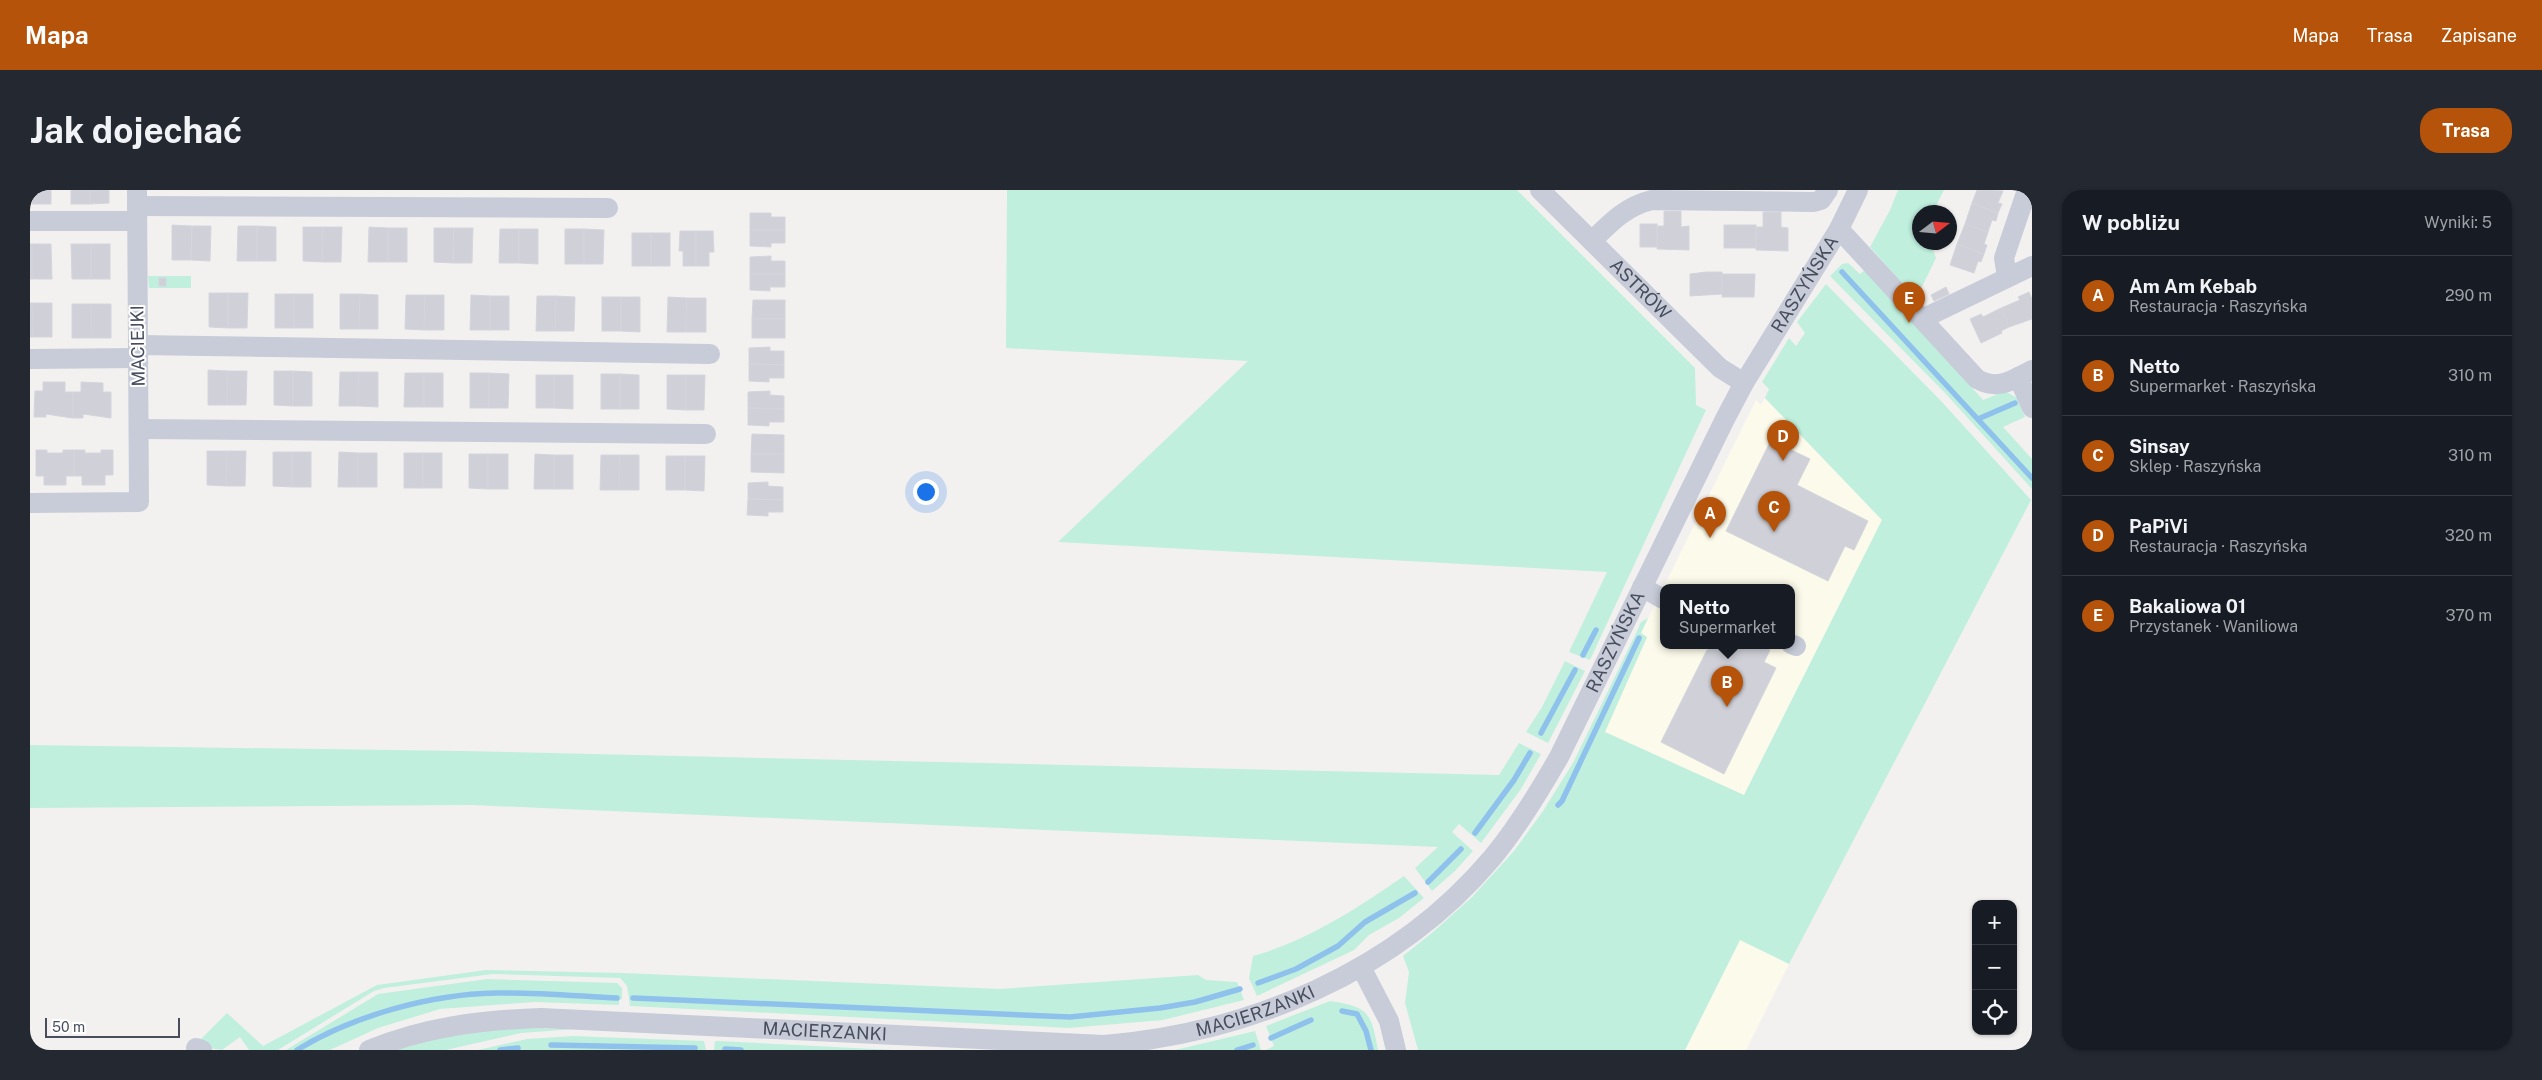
<!DOCTYPE html>
<html lang="pl">
<meta charset="utf-8">
<style>
body{margin:0;font-family:"Public Sans",sans-serif;background:#242831;color:#f1f3f6}
.controls{position:absolute;right:15px;bottom:15px;display:grid;overflow:hidden;border-radius:10px;box-shadow:0 1px 4px #0004}
.controls button{width:45px;height:45px;display:grid;place-items:center;padding:0;border:0;border-bottom:1px solid #363941;background:#171b24;color:#f1f3f6;font:25px sans-serif}
.compass{position:absolute;left:1882px;top:15px;width:45px;height:45px;border-radius:50%;background:#171b24;box-shadow:0 1px 4px #0004;rotate:74deg}
.scale{position:absolute;left:15px;bottom:12px;width:135px;box-sizing:border-box;padding-left:5px;border:2px solid #484e5e;border-top:0;font-size:14px;line-height:18px;white-space:nowrap;color:#484e5e;-webkit-text-stroke:4px #fff;paint-order:stroke}
.you{position:absolute;left:895px;top:301px;width:18px;height:18px;margin:-12px;border:4px solid #fff;border-radius:50%;background:#1a73e8;box-shadow:0 0 0 8px #1a73e833}
.badge{display:grid;place-items:center;width:32px;height:32px;border-radius:50%;background:#b45309;color:#fff;font-size:16px;font-weight:700}
.pin{position:absolute;translate:-50% -41px;filter:drop-shadow(0 1px 2px #0008)}
.pin::after{content:'';position:absolute;top:26px;width:18px;height:15px;background:inherit;clip-path:polygon(0 0,100% 0,50% 100%)}
.popup{position:absolute;left:1630px;top:394px;width:135px;height:65px;box-sizing:border-box;display:grid;place-content:center;border-radius:10px;background:#171b24;filter:drop-shadow(0 1px 4px #0005);font-size:16px;white-space:nowrap;color:#9ea1a6}
.popup b{font-size:19px;color:#f1f3f6}
.popup::after{content:'';position:absolute;left:50%;top:100%;margin-left:-10px;border:10px solid transparent;border-top-color:#171b24}
.list{margin:0;padding:0;list-style:none}
h2{display:flex;justify-content:space-between;align-items:center;height:65px;margin:0;padding:0 20px;font-size:21px}
h2 small{font-size:16px;font-weight:400;color:#9ea1a6}
.list li{display:grid;grid-template-columns:32px 1fr auto;gap:15px;align-items:center;box-sizing:border-box;height:80px;padding:0 20px;border-top:1px solid #363941}
.list b{display:block;font-size:19px;white-space:nowrap}
.list p{margin:0;font-size:16px;white-space:nowrap;color:#9ea1a6}
.list em{font-size:16px;font-style:normal;color:#9ea1a6}
.icon{flex:none;width:28px;height:28px;fill:none;stroke:currentColor;stroke-width:2;stroke-linecap:round;stroke-linejoin:round}
.map{position:relative;flex:none;width:2002px;height:860px;overflow:hidden;border-radius:20px}
header{display:flex;align-items:center;gap:30px;box-sizing:border-box;height:70px;padding:0 25px;background:#b45309;color:#fff}
header strong{font-size:24px}
nav{display:flex;gap:28px;margin-inline-start:auto;font-size:18px}
.intro{display:flex;align-items:center;justify-content:space-between;box-sizing:border-box;height:120px;padding:0 30px}
h1{margin:0;font-size:35px}
.button{padding:12px 22px;border-radius:20px;background:#b45309;color:#fff;font-size:18px;font-weight:700}
main{display:flex;gap:30px;padding:0 30px}
aside{flex:1;background:#171b24;border-radius:20px;box-shadow:0 1px 4px #0004}
.map>svg:first-child{display:block}
</style>
<header>
<strong>Mapa</strong>
<nav><a>Mapa</a><a>Trasa</a><a>Zapisane</a></nav>
</header>
<div class="intro"><h1>Jak dojechać</h1><a class="button">Trasa</a></div>
<main>
<div class="map">
<svg width="2002" height="860" viewBox="0 0 2002 860">
<rect width="100%" height="100%" fill="#f3f1f0"/>
<g fill="#fcfbeb" fill-rule="evenodd">
<path d="M 1735,208 L 1852,330 L 1714,605 L 1575,542 L 1617,448 L 1611,443 L 1726,210 L 1731,215 ZM 1633,398 L 1761,398 L 1761,456 L 1633,456 Z"/>
<path d="M 1710,750 L 1759,774 L 1716,860 L 1655,860 Z"/>
</g>
<g fill="#c0efde">
<path d="M 977,0 L 1487,0 L 1665,178 L 1666,215 L 1676,220 L 1560,470 L 1539,462 L 1577,382 L 1028,352 L 1218,171 L 976,158 Z"/>
<path d="M 1868,0 L 1914,0 L 1903,22 L 1890,22 L 1890,52 L 1901,53 L 1906,68 L 1886,109 L 1840,57 L 1860,20 Z"/>
<path d="M 1818,73 L 1830,84 L 1836,79 L 1953,210 L 1975,201 L 1987,208 L 1995,227 L 1973,237 L 2002,269 L 2002,299 L 1916,204 L 1800,86 L 1812,74 Z"/>
<path d="M 118,86 L 161,86 L 161,98 L 119,98 Z"/>
<path d="M 1796,94 L 1912,212 L 2001,310 L 1759,774 L 1710,750 L 1655,860 L 1388,860 L 1375,813 L 1379,782 L 1373,766 L 1403,742 L 1442,707 L 1484,661 L 1513,621 L 1543,573 L 1608,439 L 1611,432 L 1618,428 L 1611,443 L 1617,447 L 1575,542 L 1714,605 L 1852,330 L 1735,208 L 1739,199 L 1732,192 L 1759,148 L 1766,156 L 1775,143 L 1767,132 Z"/>
<path d="M 1535,471 L 1555,481 L 1518,553 L 1496,542 L 1512,517 Z"/>
<path d="M 1489,553 L 1511,564 L 1491,599 L 1451,653 L 1429,634 L 1422,642 L 1443,661 L 1425,681 L 1402,701 L 1385,678 L 1408,657 L 442,615 L 0,618 L 0,555 L 433,561 L 1469,585 Z"/>
<path d="M 1374,686 L 1394,708 L 1369,728 L 1339,745 L 1324,760 L 1227,806 L 1219,788 L 1223,766 C 1279,750 1326,719 1374,686 Z"/>
<path d="M 456,780 L 594,783 L 970,799 L 1168,785 L 1176,790 L 1207,792 L 1214,810 L 1133,830 L 1039,838 L 600,816 L 597,796 L 590,788 L 463,784 L 354,798 L 344,801 L 248,860 L 219,860 L 210,847 L 192,860 L 178,858 L 168,852 L 197,823 L 233,856 L 347,795 Z"/>
<path d="M 457,789 L 587,793 L 592,798 L 592,809 L 589,810 L 589,815 L 505,812 L 410,819 L 348,838 L 300,860 L 256,860 L 348,804 Z"/>
<path d="M 1300,811 C 1338,817 1341,821 1348,860 L 1236,860 L 1244,856 L 1236,836 Z"/>
<path d="M 491,838 L 546,839 L 491,843 L 416,860 L 366,860 L 425,844 Z"/>
<path d="M 1225,841 L 1231,860 L 1145,860 Z"/>
<path d="M 543,846 L 674,851 L 676,860 L 448,860 L 497,849 Z"/>
<path d="M 685,851 L 688,851 L 864,860 L 684,860 Z"/>
</g>
<g fill="none" stroke-linecap="round" stroke-linejoin="round">
<g stroke="#8ec1eb" stroke-width="5.5">
<path d="M 1812,82 L 2002,288"/>
<path d="M 1948,229 L 1985,213"/>
<path d="M 1553,465 L 1566,440"/>
<path d="M 1511,543 L 1545,480"/>
<path d="M 1528,615 L 1532,611 L 1609,448"/>
<path d="M 1445,643 L 1484,590 L 1500,563"/>
<path d="M 1398,692 L 1431,659"/>
<path d="M 1228,793 L 1266,779 L 1308,756 L 1335,732 L 1385,703"/>
<path d="M 603,808 L 1040,827 L 1130,818 L 1165,812 L 1210,799"/>
<path d="M 1312,821 L 1327,824 L 1336,841 L 1341,860"/>
<path d="M 1241,848 L 1281,830"/>
<path d="M 521,855 L 665,858"/>
<path d="M 695,859 L 711,860"/>
<path d="M 267,860 C 322,826 401,804 466,803 C 506,802 547,806 587,808"/>
<path d="M 470,860 L 488,858"/>
<path d="M 1207,860 L 1223,855"/>
</g>
</g>
<g fill="#d0d1d8" stroke="#d4d5dc">
<path d="M 1,0 L 21,0 L 21,14 L 2,14 Z"/>
<rect x="41" y="0" width="19" height="14"/>
<path d="M 60,0 L 79,0 L 79,13 L 60,14 Z"/>
<path d="M 1947,0 L 1973,1 L 1968,13 L 1972,14 L 1968,23 L 1942,13 Z"/>
<path d="M 1942,13 L 1968,23 L 1966,31 L 1962,30 L 1958,42 L 1935,34 Z"/>
<path d="M 1634,21 L 1651,21 L 1651,37 L 1659,36 L 1659,60 L 1627,59 L 1627,36 L 1634,36 Z"/>
<path d="M 1733,22 L 1751,22 L 1751,37 L 1758,38 L 1758,61 L 1726,60 L 1726,37 L 1733,37 Z"/>
<path d="M 720,23 L 741,23 L 741,27 L 755,27 L 755,40 L 720,40 Z"/>
<rect x="1610" y="34" width="17" height="23"/>
<path d="M 1935,34 L 1958,42 L 1954,54 L 1957,55 L 1954,64 L 1927,54 Z"/>
<path d="M 142,35 L 162,36 L 161,70 L 142,70 Z"/>
<rect x="1694" y="35" width="32" height="23"/>
<path d="M 162,36 L 181,36 L 180,71 L 161,70 Z"/>
<path d="M 208,36 L 227,36 L 227,71 L 207,71 Z"/>
<path d="M 227,36 L 246,37 L 246,71 L 227,71 Z"/>
<path d="M 273,37 L 293,37 L 292,72 L 273,71 Z"/>
<path d="M 293,37 L 312,37 L 311,72 L 292,72 Z"/>
<path d="M 339,37 L 358,38 L 358,72 L 338,72 Z"/>
<rect x="358" y="38" width="19" height="34"/>
<path d="M 404,38 L 424,38 L 423,73 L 404,72 Z"/>
<path d="M 424,38 L 443,38 L 442,73 L 423,73 Z"/>
<path d="M 470,39 L 489,39 L 489,73 L 469,73 Z"/>
<path d="M 489,39 L 508,39 L 508,74 L 489,73 Z"/>
<rect x="535" y="39" width="19" height="35"/>
<path d="M 554,39 L 574,40 L 573,74 L 554,74 Z"/>
<path d="M 720,40 L 755,40 L 755,53 L 741,53 L 741,57 L 720,56 Z"/>
<path d="M 650,41 L 666,41 L 666,76 L 653,76 L 653,61 L 649,61 Z"/>
<path d="M 666,41 L 683,41 L 684,62 L 679,62 L 679,76 L 666,76 Z"/>
<rect x="602" y="43" width="19" height="33"/>
<rect x="621" y="43" width="19" height="33"/>
<rect x="0" y="54" width="2" height="35"/>
<path d="M 2,54 L 21,54 L 22,89 L 2,89 Z"/>
<path d="M 41,54 L 61,54 L 61,89 L 42,89 Z"/>
<rect x="61" y="54" width="19" height="35"/>
<path d="M 1927,54 L 1954,64 L 1951,72 L 1948,71 L 1944,83 L 1920,75 Z"/>
<path d="M 741,66 L 741,71 L 755,71 L 755,84 L 720,84 L 720,67 Z"/>
<path d="M 1676,82 L 1692,82 L 1692,104 L 1660,106 L 1660,84 Z"/>
<path d="M 720,84 L 755,84 L 755,97 L 740,97 L 740,101 L 720,100 Z"/>
<path d="M 1692,84 L 1725,84 L 1724,107 L 1692,107 Z"/>
<rect x="129" y="88" width="7" height="8"/>
<path d="M 1916,97 L 1919,104 L 1904,111 L 1901,105 Z"/>
<path d="M 1999,102 L 2002,109 L 2002,129 L 1979,137 L 1971,118 L 1990,110 L 1988,107 Z"/>
<path d="M 179,103 L 198,103 L 198,138 L 179,137 Z"/>
<path d="M 198,103 L 218,103 L 217,138 L 198,138 Z"/>
<rect x="245" y="104" width="19" height="34"/>
<rect x="264" y="104" width="19" height="34"/>
<path d="M 310,104 L 330,104 L 329,139 L 310,139 Z"/>
<path d="M 330,104 L 348,105 L 348,139 L 329,139 Z"/>
<path d="M 376,105 L 395,105 L 394,140 L 375,139 Z"/>
<path d="M 395,105 L 414,105 L 414,140 L 394,140 Z"/>
<path d="M 441,105 L 460,106 L 460,140 L 440,140 Z"/>
<rect x="460" y="106" width="19" height="34"/>
<path d="M 507,106 L 526,106 L 525,141 L 506,141 Z"/>
<path d="M 526,106 L 545,107 L 544,141 L 525,141 Z"/>
<rect x="572" y="107" width="19" height="34"/>
<path d="M 591,107 L 610,107 L 610,142 L 591,141 Z"/>
<path d="M 638,107 L 657,108 L 656,142 L 637,142 Z"/>
<path d="M 657,108 L 676,108 L 676,142 L 656,142 Z"/>
<path d="M 723,110 L 755,110 L 755,129 L 722,129 Z"/>
<path d="M 0,113 L 2,113 L 3,147 L 0,147 Z"/>
<path d="M 2,113 L 22,113 L 22,147 L 3,147 Z"/>
<path d="M 42,114 L 61,114 L 62,148 L 42,148 Z"/>
<path d="M 61,114 L 81,114 L 81,148 L 62,148 Z"/>
<path d="M 1971,118 L 1979,137 L 1971,141 L 1972,143 L 1951,153 L 1940,129 L 1951,124 L 1953,127 Z"/>
<rect x="722" y="129" width="33" height="19"/>
<path d="M 740,157 L 740,161 L 754,161 L 754,175 L 719,174 L 719,158 Z"/>
<path d="M 719,174 L 754,175 L 754,188 L 739,188 L 739,192 L 719,191 Z"/>
<path d="M 178,180 L 198,181 L 197,215 L 178,215 Z"/>
<path d="M 198,181 L 217,181 L 216,215 L 197,215 Z"/>
<path d="M 244,181 L 263,181 L 263,216 L 244,215 Z"/>
<path d="M 263,181 L 282,182 L 282,216 L 263,216 Z"/>
<path d="M 310,182 L 329,182 L 328,216 L 309,216 Z"/>
<path d="M 329,182 L 348,182 L 348,217 L 328,216 Z"/>
<path d="M 375,183 L 394,183 L 394,217 L 374,217 Z"/>
<rect x="394" y="183" width="19" height="34"/>
<rect x="440" y="183" width="19" height="35"/>
<path d="M 459,183 L 479,184 L 478,218 L 459,218 Z"/>
<rect x="571" y="184" width="19" height="35"/>
<path d="M 590,184 L 609,185 L 609,219 L 590,219 Z"/>
<rect x="506" y="185" width="18" height="33"/>
<path d="M 524,185 L 543,185 L 543,219 L 524,218 Z"/>
<path d="M 637,185 L 656,185 L 656,220 L 637,219 Z"/>
<path d="M 656,185 L 675,185 L 674,220 L 656,220 Z"/>
<path d="M 13,192 L 35,192 L 35,202 L 43,202 L 42,228 L 16,224 L 16,227 L 4,227 L 5,201 L 13,201 Z"/>
<path d="M 51,192 L 73,193 L 73,202 L 81,202 L 81,228 L 53,224 L 53,228 L 42,228 L 43,202 L 51,202 Z"/>
<path d="M 740,201 L 740,205 L 754,206 L 754,219 L 718,218 L 718,202 Z"/>
<path d="M 718,218 L 754,219 L 754,232 L 739,232 L 739,236 L 718,235 Z"/>
<path d="M 722,244 L 754,245 L 754,264 L 721,264 Z"/>
<path d="M 1741,250 L 1780,269 L 1767,295 L 1838,331 L 1824,360 L 1815,356 L 1798,391 L 1696,341 Z"/>
<path d="M 6,260 L 17,260 L 17,263 L 33,263 L 33,260 L 44,260 L 44,286 L 36,286 L 36,295 L 14,295 L 14,286 L 6,286 Z"/>
<path d="M 44,260 L 55,260 L 55,263 L 71,263 L 71,260 L 83,260 L 83,285 L 75,285 L 75,295 L 52,295 L 52,286 L 44,286 Z"/>
<path d="M 177,261 L 197,261 L 196,296 L 177,295 Z"/>
<path d="M 197,261 L 216,261 L 215,296 L 196,296 Z"/>
<path d="M 243,262 L 262,262 L 262,297 L 243,296 Z"/>
<rect x="262" y="262" width="19" height="35"/>
<path d="M 309,262 L 328,263 L 328,297 L 308,297 Z"/>
<rect x="328" y="263" width="19" height="34"/>
<rect x="374" y="263" width="19" height="35"/>
<rect x="393" y="263" width="19" height="35"/>
<path d="M 439,264 L 458,264 L 458,299 L 439,298 Z"/>
<rect x="458" y="264" width="20" height="35"/>
<path d="M 505,264 L 524,265 L 524,299 L 504,299 Z"/>
<path d="M 721,264 L 754,264 L 754,283 L 721,282 Z"/>
<rect x="524" y="265" width="19" height="34"/>
<path d="M 571,265 L 590,265 L 589,300 L 570,300 Z"/>
<path d="M 590,265 L 609,265 L 609,300 L 589,300 Z"/>
<rect x="636" y="266" width="19" height="34"/>
<path d="M 655,266 L 675,266 L 674,301 L 655,300 Z"/>
<path d="M 738,292 L 738,296 L 753,297 L 753,310 L 718,309 L 718,293 Z"/>
<path d="M 718,309 L 753,310 L 753,322 L 738,322 L 738,326 L 717,325 Z"/>
<path d="M 1696,456 L 1731,456 L 1740,460 L 1734,472 L 1746,478 L 1694,584 L 1631,552 L 1677,460 Z"/>
</g>
<g fill="none" stroke-linecap="round" stroke-linejoin="round">
<g stroke="#c7ccd8" stroke-width="20">
<path id="s1" d="M 1510,0 L 1690,178 L 1714,193"/>
<path d="M 107,16 L 578,18"/>
<path d="M 0,31 L 107,31"/>
<path d="M 1809,39 L 1947,189 C 1969,201 1982,190 2002,180"/>
<path d="M 1562,51 C 1580,33 1596,16 1622,10 L 1784,12 L 1791,10 L 1798,0"/>
<path d="M 1977,87 L 1974,68 L 1997,0"/>
<path d="M 1892,129 L 2002,76"/>
<path d="M 108,155 L 680,164"/>
<path d="M 0,169 L 108,168"/>
<path d="M 1988,187 L 2002,218"/>
<path d="M 109,239 L 676,244"/>
<path d="M 0,313 L 109,312 L 107,0"/>
<path d="M 1612,397 L 1633,409"/>
<path d="M 1761,454 L 1766,456"/>
<path d="M 1331,777 L 1359,831 L 1366,860"/>
<path d="M 166,858 L 172,860"/>
<path id="s2" d="M 339,860 C 395,837 451,830 511,828 L 1074,855 C 1219,843 1366,782 1462,668 C 1488,637 1509,602 1529,567 L 1695,229 L 1714,193 L 1809,39 L 1828,0"/>
</g>
</g>
<g text-anchor="middle" stroke-width="4" stroke-linejoin="round" paint-order="stroke">
<g font-size="18" fill="#484e5e" stroke="#fff">
<text dy="6" stroke="none"><textPath href="#s2" startOffset="1836">RASZYŃSKA</textPath></text>
<text dy="6" stroke="none"><textPath href="#s1" startOffset="141">ASTRÓW</textPath></text>
<text transform="translate(108 156) rotate(-91)" y="6">MACIEJKI</text>
<text dy="6" stroke="none"><textPath href="#s2" startOffset="1431">RASZYŃSKA</textPath></text>
<text dy="6" stroke="none"><textPath href="#s2" startOffset="895">MACIERZANKI</textPath></text>
<text dy="6" stroke="none"><textPath href="#s2" startOffset="460">MACIERZANKI</textPath></text>
</g>
</g>
</svg>
<div class="controls">
<button>+</button>
<button>−</button>
<button><svg class="icon" aria-label="locate" viewBox="0 0 24 24"><circle cx="12" cy="12" r="6"/><path d="M12 2v4M12 18v4M2 12h4M18 12h4"/></svg></button>
</div>
<svg class="compass" viewBox="-18 -18 36 36"><path d="M0-13l5 13h-10z" fill="#e53935"/><path d="M0 13l5-13h-10z" fill="#9ea1a6"/></svg>
<div class="scale">50 m</div>
<div class="you"></div>
<div class="pin badge" style="left:1680px;top:348px">A</div>
<div class="pin badge" style="left:1697px;top:517px">B</div>
<div class="popup"><b>Netto</b>Supermarket</div>
<div class="pin badge" style="left:1744px;top:342px">C</div>
<div class="pin badge" style="left:1753px;top:271px">D</div>
<div class="pin badge" style="left:1879px;top:133px">E</div>
</div>
<aside>
<h2>W pobliżu<small>Wyniki: 5</small></h2>
<ul class="list">
<li><span class="badge">A</span><div><b>Am Am Kebab</b><p>Restauracja · Raszyńska</p></div><em>290 m</em></li>
<li><span class="badge">B</span><div><b>Netto</b><p>Supermarket · Raszyńska</p></div><em>310 m</em></li>
<li><span class="badge">C</span><div><b>Sinsay</b><p>Sklep · Raszyńska</p></div><em>310 m</em></li>
<li><span class="badge">D</span><div><b>PaPiVi</b><p>Restauracja · Raszyńska</p></div><em>320 m</em></li>
<li><span class="badge">E</span><div><b>Bakaliowa 01</b><p>Przystanek · Waniliowa</p></div><em>370 m</em></li>
</ul>
</aside>
</main>
